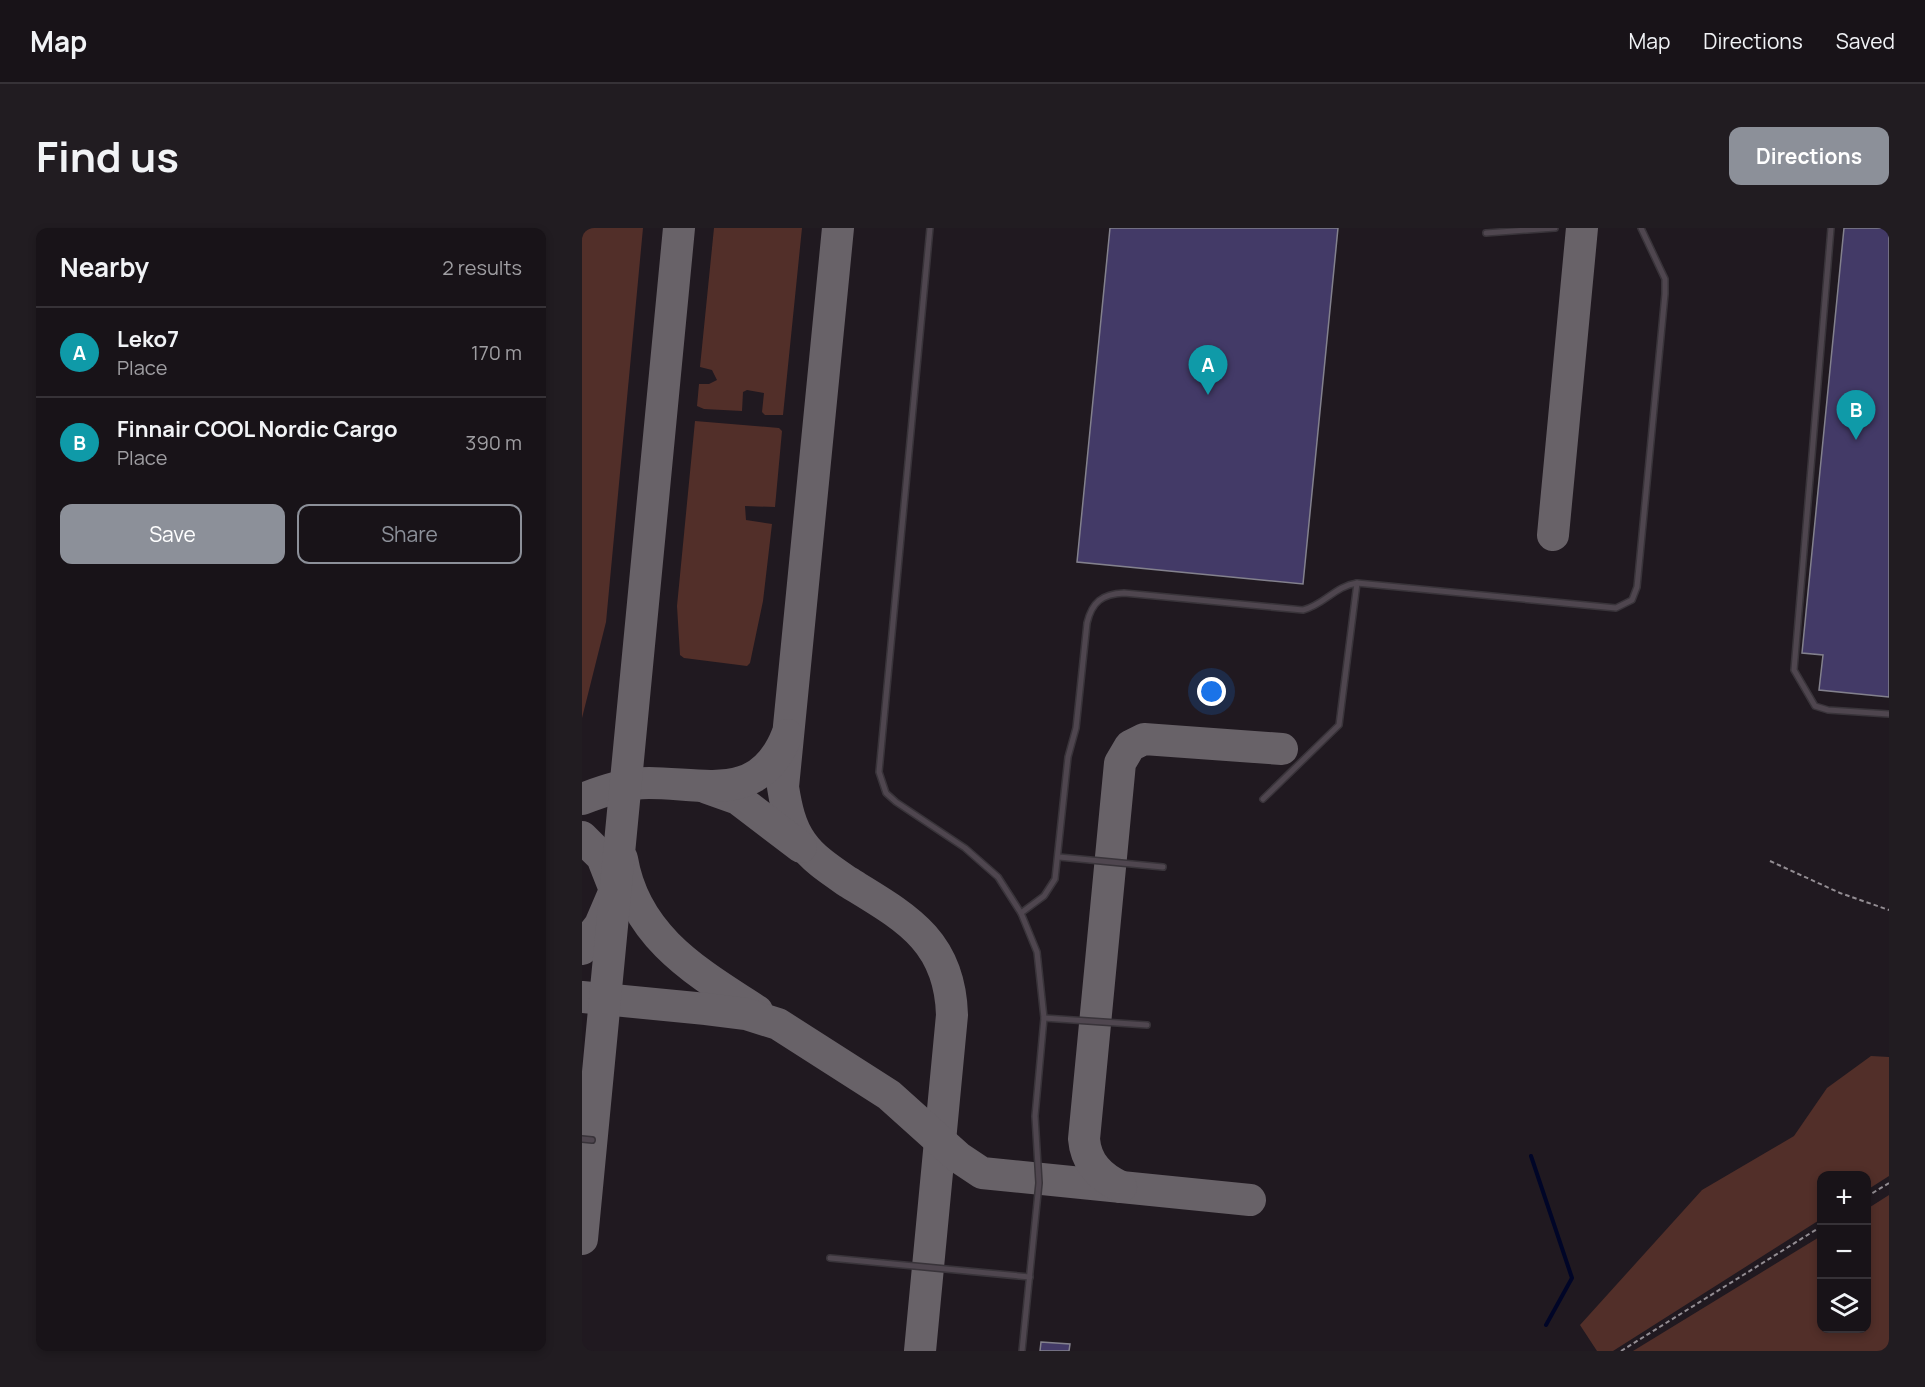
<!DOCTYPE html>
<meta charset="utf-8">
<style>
body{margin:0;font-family:Manrope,sans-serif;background:#211c21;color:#f1f3f6}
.controls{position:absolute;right:18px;bottom:18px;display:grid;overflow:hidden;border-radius:12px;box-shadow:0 3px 9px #0003}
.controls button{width:54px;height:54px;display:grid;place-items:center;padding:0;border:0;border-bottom:2px solid #363237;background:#181318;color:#f1f3f6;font:30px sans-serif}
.you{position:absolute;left:630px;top:464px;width:21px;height:21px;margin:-15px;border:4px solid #fff;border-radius:50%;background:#1a73e8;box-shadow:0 0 0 9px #1a73e833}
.badge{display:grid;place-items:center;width:39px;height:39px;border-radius:50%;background:#8c9099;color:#fff;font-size:20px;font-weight:700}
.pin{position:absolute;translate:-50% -50px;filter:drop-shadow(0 2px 3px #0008)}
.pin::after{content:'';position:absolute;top:32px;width:21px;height:18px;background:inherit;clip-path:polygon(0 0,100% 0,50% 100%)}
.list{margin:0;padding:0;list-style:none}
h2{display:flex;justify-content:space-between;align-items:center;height:78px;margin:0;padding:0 24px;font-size:26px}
h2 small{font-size:20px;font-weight:400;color:#9f9ea2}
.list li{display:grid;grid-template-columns:39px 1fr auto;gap:18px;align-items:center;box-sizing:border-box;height:90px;padding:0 24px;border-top:2px solid #363237}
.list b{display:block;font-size:22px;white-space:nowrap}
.list p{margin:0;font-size:20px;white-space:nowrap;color:#9f9ea2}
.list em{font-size:20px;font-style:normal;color:#9f9ea2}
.actions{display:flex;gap:12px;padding:18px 24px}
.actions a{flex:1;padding:14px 0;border:2px solid #8c9099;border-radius:12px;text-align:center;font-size:21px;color:#8c9099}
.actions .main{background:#8c9099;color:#fff}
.icon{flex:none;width:33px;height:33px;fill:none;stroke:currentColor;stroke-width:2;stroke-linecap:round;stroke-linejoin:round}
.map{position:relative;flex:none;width:1307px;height:1123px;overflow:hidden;border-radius:12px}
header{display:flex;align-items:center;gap:36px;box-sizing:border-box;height:84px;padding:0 30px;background:#181318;border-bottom:2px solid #363237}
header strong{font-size:28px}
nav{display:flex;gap:33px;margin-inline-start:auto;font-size:21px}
.intro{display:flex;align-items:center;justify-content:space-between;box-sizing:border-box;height:144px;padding:0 36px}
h1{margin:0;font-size:42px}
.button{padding:15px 27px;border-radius:12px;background:#8c9099;color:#fff;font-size:21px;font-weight:700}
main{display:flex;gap:36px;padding:0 36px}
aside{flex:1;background:#181318;border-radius:12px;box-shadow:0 3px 9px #0003}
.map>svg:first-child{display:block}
</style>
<header>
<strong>Map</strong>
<nav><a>Map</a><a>Directions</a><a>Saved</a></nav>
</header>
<div class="intro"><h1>Find us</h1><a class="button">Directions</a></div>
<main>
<aside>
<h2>Nearby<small>2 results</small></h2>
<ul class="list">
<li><span class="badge" style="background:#0f9aa8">A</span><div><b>Leko7</b><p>Place</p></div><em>170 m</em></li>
<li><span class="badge" style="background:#0f9aa8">B</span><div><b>Finnair COOL Nordic Cargo</b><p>Place</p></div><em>390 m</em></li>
</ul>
<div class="actions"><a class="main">Save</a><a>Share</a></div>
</aside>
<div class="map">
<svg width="1307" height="1123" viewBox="0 0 1307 1123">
<rect width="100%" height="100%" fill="#201920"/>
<g fill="#522f29">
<path d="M 0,0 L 61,0 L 24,394 L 0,490 Z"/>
<path d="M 132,0 L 220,0 L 201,187 L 183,187 L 180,184 L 182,165 L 165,162 L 161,164 L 160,183 L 122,181 L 115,178 L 117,156 L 127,156 L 135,152 L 130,142 L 118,139 Z"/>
<path d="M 113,193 L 197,200 L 200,203 L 193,279 L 163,278 L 164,292 L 190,296 L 181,373 L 168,435 L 165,438 L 102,430 L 98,427 L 95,378 Z"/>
<path d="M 1289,828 L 1307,829 L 1307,948 L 1285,962 L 1284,948 L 1240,948 L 1239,991 L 1031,1123 L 1015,1123 L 998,1097 L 1120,962 L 1212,908 L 1245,860 Z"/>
<path d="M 1307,967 L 1307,1123 L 1051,1123 L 1239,1008 L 1240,1100 L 1284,1100 L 1285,981 Z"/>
</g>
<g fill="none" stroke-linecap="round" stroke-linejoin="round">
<path stroke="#000527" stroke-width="4" d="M 949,928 L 990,1050 L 964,1097"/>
<g stroke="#686268" stroke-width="32">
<path d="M 256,0 L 201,559 C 204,578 208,599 220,615 C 231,631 250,643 266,654 C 323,689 368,712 370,787 L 338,1123"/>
<path d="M 971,307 L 1000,0"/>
<path d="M 125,560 L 156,571 L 219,619"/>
<path d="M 0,571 C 21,563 44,555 67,555 C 122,555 178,576 205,507"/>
<path d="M 0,609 L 20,629 L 33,662 L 18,697 L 0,721"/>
<path d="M 40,631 C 53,709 115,744 175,783"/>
<path d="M 0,769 L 124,781 L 164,786 L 196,796 L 307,867 L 376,929 L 400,945 L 668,972"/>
<path d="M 539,959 C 518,949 504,935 502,911 L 538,535 L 548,518 L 562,511 L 700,521"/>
<path d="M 0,1011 L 97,0"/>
</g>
</g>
<g fill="#433a67" stroke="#83818d" stroke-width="1.5">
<path d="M 528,0 L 756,0 L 721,356 L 495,334 Z"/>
<path d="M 1262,0 L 1307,0 L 1307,469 L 1237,462 L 1241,427 L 1220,425 Z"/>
<path d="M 459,1114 L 488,1116 L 487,1123 L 458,1123 Z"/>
</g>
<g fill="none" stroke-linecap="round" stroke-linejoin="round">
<g stroke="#39343a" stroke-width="8">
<g id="service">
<path d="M 348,0 L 297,544 L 304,565 L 314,574 L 383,620 L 416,649 L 439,685 L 455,724 L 462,790 L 453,888 L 457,955 L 440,1123"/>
<path d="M 1249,0 L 1212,442 L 1233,478 L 1246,482 L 1307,486"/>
<path d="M 904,5 L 973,0"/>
<path d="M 681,571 L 757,497 L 775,355"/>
<path d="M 477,629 L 581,639"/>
<path d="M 439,685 L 462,668 L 473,651 L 486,529 L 494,500 L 505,395 C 510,374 520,366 542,365 L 721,382 C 742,377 753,358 775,355 L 1034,380 L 1050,372 L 1055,359 L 1083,66 L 1083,51 L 1059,0"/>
<path d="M 462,790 L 565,797"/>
<path d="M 0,911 L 10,912"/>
<path d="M 248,1030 L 448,1049"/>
</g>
</g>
<g stroke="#938d93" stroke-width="2" stroke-dasharray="4.5 3" stroke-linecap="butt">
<path d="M 1188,633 L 1258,665 L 1307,682"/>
<path d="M 1284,969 L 1307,955"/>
<path d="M 1039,1123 L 1240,998"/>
</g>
<use href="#service" stroke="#4f464f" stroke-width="5"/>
</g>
</svg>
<div class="controls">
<button>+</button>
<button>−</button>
<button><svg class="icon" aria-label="layers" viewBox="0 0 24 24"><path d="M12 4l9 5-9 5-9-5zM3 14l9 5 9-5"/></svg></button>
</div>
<div class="you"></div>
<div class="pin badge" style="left:626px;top:167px;background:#0f9aa8">A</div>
<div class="pin badge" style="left:1274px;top:212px;background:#0f9aa8">B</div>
</div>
</main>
